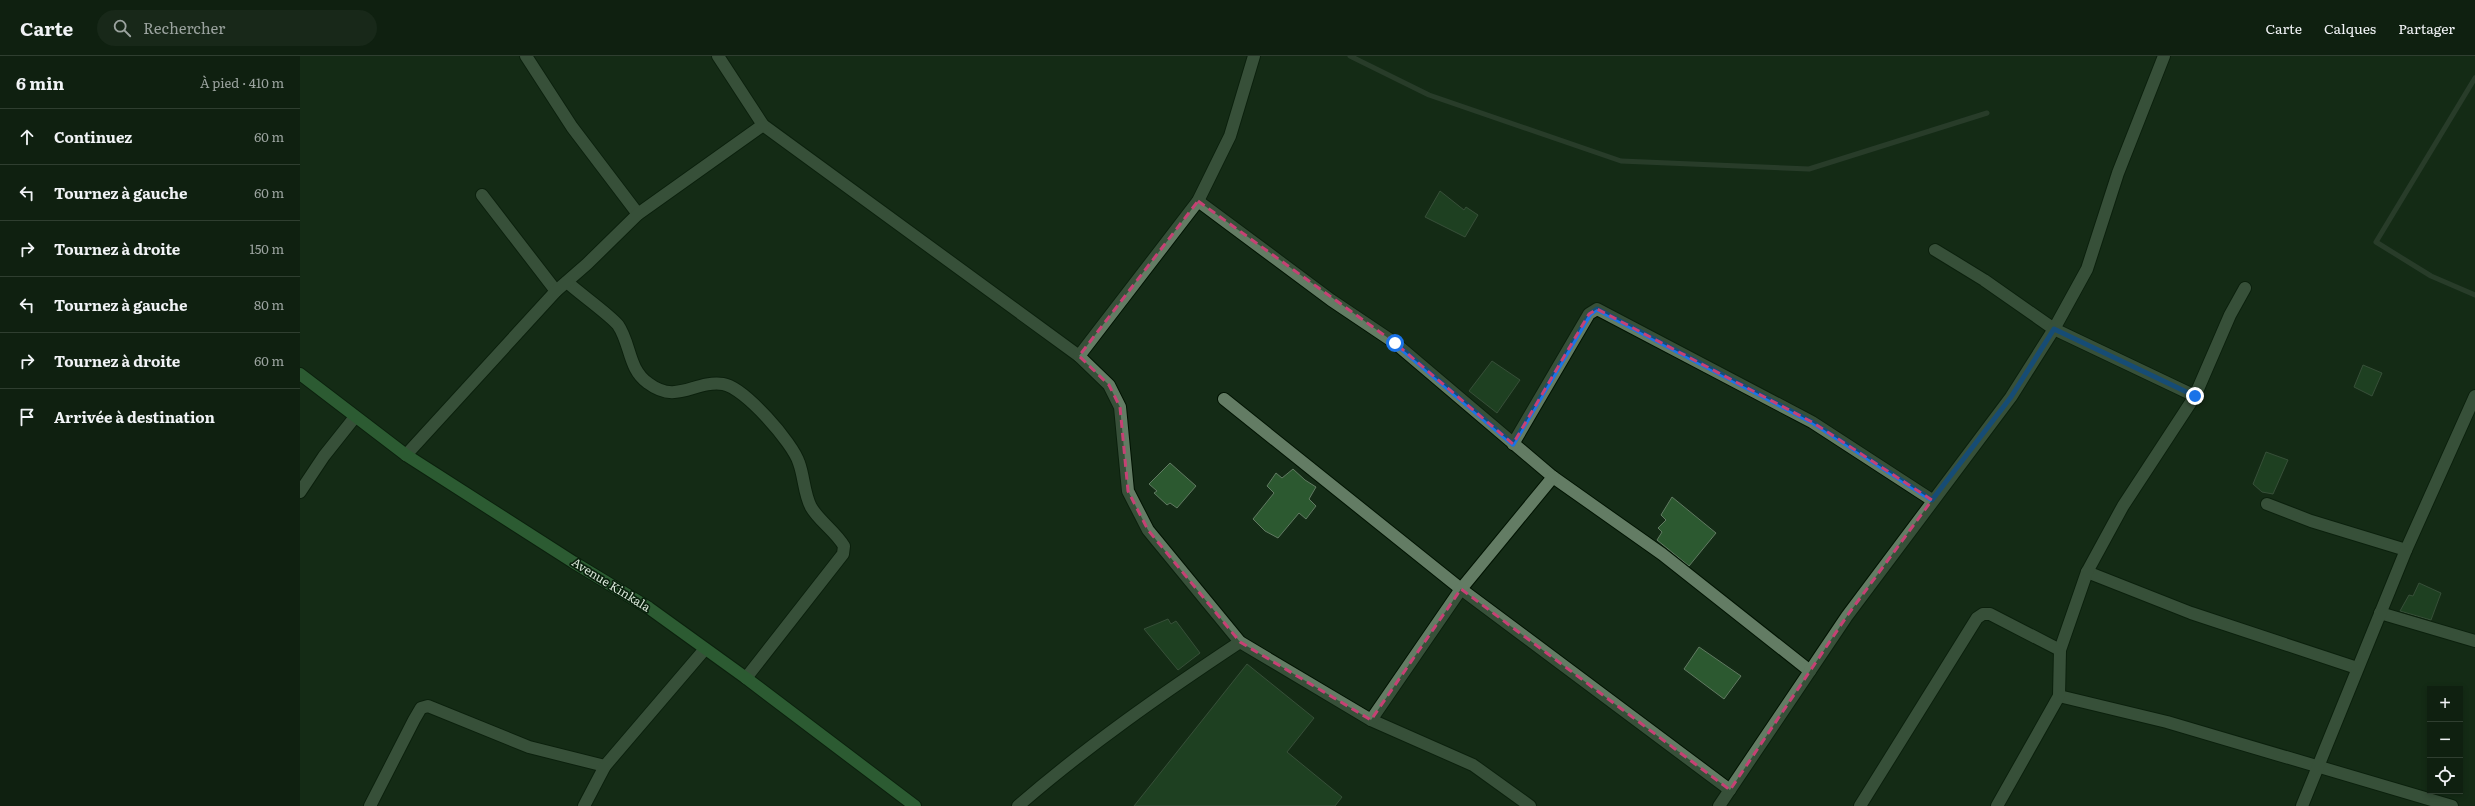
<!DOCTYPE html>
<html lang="fr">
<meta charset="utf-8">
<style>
body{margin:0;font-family:Literata,serif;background:#182819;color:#f1f3f6}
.controls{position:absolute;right:12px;bottom:12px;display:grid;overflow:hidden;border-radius:0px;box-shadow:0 2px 6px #0003}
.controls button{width:36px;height:36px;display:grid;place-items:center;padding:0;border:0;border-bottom:1px solid #2f3e30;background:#0f2010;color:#f1f3f6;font:20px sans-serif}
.stop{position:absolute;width:12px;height:12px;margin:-9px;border:3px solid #1a73e8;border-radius:50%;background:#fff}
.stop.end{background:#1a73e8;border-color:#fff;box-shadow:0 1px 4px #0008}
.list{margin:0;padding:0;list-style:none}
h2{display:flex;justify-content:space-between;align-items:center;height:52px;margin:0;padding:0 16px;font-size:17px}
h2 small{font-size:13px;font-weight:400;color:#9ba39f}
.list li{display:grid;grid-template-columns:26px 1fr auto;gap:12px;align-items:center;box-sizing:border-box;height:56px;padding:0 16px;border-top:1px solid #2f3e30}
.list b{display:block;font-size:15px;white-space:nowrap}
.list em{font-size:13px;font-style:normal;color:#9ba39f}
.icon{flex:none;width:22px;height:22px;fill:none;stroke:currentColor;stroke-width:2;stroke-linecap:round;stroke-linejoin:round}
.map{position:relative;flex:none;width:2175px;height:750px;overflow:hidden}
header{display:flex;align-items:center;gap:24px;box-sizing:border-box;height:56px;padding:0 20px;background:#0f2010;border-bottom:1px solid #2f3e30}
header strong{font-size:19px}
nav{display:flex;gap:22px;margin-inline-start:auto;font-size:14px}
.search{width:280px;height:36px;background:#182819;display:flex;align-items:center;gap:10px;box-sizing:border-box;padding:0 14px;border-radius:22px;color:#9ba39f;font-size:15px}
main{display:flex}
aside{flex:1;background:#0f2010}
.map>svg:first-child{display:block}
</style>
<header>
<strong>Carte</strong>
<div class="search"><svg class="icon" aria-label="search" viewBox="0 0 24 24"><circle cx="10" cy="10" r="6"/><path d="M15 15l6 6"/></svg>Rechercher</div>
<nav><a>Carte</a><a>Calques</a><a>Partager</a></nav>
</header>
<main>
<aside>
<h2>6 min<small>À pied · 410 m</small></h2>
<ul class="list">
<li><svg class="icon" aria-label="ahead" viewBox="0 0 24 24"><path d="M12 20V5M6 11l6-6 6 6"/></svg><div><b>Continuez</b></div><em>60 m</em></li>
<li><svg class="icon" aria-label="left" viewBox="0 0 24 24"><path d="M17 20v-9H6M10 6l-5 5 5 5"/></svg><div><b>Tournez à gauche</b></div><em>60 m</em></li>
<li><svg class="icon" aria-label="right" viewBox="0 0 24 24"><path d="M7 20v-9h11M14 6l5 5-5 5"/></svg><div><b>Tournez à droite</b></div><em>150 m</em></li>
<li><svg class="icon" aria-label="left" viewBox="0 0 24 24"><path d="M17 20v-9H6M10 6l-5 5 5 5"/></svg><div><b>Tournez à gauche</b></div><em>80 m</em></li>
<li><svg class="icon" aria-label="right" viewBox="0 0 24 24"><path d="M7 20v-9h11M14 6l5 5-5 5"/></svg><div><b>Tournez à droite</b></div><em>60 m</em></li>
<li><svg class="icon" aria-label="arrive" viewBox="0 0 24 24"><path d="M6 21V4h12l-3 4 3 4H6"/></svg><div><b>Arrivée à destination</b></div></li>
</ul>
</aside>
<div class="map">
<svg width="2175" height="750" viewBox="0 0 2175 750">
<rect width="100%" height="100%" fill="#142b16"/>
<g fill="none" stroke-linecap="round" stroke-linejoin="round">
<g stroke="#415042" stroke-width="5">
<path d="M 1050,0 L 1129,39 L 1321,105 L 1509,113 L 1687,57"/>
<path d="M 2175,22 L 2076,186 L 2131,220 L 2175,239"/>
</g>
</g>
<g fill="#2c5930" stroke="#617a62">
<path d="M 1140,135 L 1164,154 L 1166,151 L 1178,159 L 1165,181 L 1125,161 Z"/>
<path d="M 1192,305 L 1220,324 L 1197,357 L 1169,335 Z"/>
<path d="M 2063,309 L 2082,317 L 2072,340 L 2054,331 Z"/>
<path d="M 1966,396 L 1988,404 L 1973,438 L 1962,436 L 1953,428 Z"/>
<path d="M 870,407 L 896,430 L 877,452 L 870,447 L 867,449 L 854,437 L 857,435 L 849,428 Z"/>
<path d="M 993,413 L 1005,424 L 1016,431 L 1009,443 L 1016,450 L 1006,463 L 999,457 L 978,482 L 965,475 L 953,463 L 974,437 L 967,430 L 976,417 L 982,422 Z"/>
<path d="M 1372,441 L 1416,477 L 1389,510 L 1357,484 L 1362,476 L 1358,472 L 1366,464 L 1361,459 Z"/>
<path d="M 2119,527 L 2141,537 L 2131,564 L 2100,555 L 2109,539 L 2113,540 Z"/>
<path d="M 868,563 L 871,568 L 876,565 L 900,597 L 878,614 L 844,573 Z"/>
<path d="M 1399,591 L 1441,620 L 1424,643 L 1384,613 Z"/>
<path d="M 947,608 L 1014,662 L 987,696 L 1042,741 L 1035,750 L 834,750 Z"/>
</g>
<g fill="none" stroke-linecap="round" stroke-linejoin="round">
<g stroke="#001302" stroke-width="14">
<g id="street">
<path d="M 226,0 L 272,71 L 338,158"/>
<path d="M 418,0 L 463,69 L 779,300 L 809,329 L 820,351 L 828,435 L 848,474 L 940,586 L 1071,664 L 1173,709 L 1230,750"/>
<path d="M 182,139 L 256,235"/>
<path d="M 898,145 L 1031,244 L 1095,287 L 1253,421 L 1362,498 L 1510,615"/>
<path d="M 1635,194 L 1684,224 L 1754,273 L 1895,340"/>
<path d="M 267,226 C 279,237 310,259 318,269 C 331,288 328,313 348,327 C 377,349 394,324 423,328 C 444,331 493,387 499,407 C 504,420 504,438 511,451 C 519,465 535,475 544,490 L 543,498 L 446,622"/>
<path d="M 779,300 L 898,145 L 930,80 L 954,0"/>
<path d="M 924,343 L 1161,533 L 1430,734"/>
<path d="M 1213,388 L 1289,258 L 1297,253 L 1512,366 L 1632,444"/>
<path d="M 106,399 L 256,235 L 287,208 L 338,158 L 463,69"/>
<path d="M 0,436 L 24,400 L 55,361"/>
<path d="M 1967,448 L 2011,465 L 2106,494"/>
<path d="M 1787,516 L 1891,557 L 2057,612"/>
<path d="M 2080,557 L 2175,585"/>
<path d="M 1759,640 L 1867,666 L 2152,750"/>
<path d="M 1071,664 L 1161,533 L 1253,421"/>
<path d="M 70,750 L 114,664 L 121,652 L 128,650 L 229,691 L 305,710"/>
<path d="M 284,750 L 305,710 L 405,593"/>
<path d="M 718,750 C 787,690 863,637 940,586"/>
<path d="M 1419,750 L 1547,560 L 1711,341 L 1754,273 L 1787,213 L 1818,117 L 1864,0"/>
<path d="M 1560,750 L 1677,562 L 1683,558 L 1690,558 L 1760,594"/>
<path d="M 1697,750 L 1759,640 L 1760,594 L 1787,516 L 1823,450 L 1895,340 L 1930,259 L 1945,232"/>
<path d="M 2002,750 L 2106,494 L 2175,340"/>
</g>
</g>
<g stroke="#001302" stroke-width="14">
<path id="primary" d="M 0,318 L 106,399 L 273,506 L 349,552 L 446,622 L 615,750"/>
</g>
<use href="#street" stroke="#637c64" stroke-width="12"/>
<use href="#primary" stroke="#499554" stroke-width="12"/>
</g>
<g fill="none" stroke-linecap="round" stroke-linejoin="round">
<path stroke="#1a73e8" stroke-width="5" d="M 1095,287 L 1213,388 L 1290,258 L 1297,253 L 1512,366 L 1632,444 L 1711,341 L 1754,273 L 1895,340"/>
</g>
<path d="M0 0H2175V750H0ZM 898,145 L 1095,287 L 1213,388 L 1289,258 L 1297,253 L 1512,366 L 1632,444 L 1547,560 L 1430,734 L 1161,533 L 1071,664 L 940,586 L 848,474 L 828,435 L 820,351 L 809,329 L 779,300 Z" fill="#142b16" fill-opacity=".55" fill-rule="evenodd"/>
<path fill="none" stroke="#c64174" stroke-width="3" stroke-dasharray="8 5" stroke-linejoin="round" d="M 898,145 L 1095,287 L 1213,388 L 1289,258 L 1297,253 L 1512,366 L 1632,444 L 1547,560 L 1430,734 L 1161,533 L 1071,664 L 940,586 L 848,474 L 828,435 L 820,351 L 809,329 L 779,300 Z"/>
<g text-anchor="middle" stroke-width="3.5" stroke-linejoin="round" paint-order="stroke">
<g font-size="12" fill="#d8e6d8" stroke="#0a210d">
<text transform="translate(311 529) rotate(32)" y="4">Avenue Kinkala</text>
</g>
</g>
</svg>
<div class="controls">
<button>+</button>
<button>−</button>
<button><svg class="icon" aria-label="locate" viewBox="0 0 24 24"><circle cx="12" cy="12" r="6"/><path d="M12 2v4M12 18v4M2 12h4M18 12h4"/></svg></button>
</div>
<div class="stop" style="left:1095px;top:287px"></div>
<div class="stop end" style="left:1895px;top:340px"></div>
</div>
</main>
